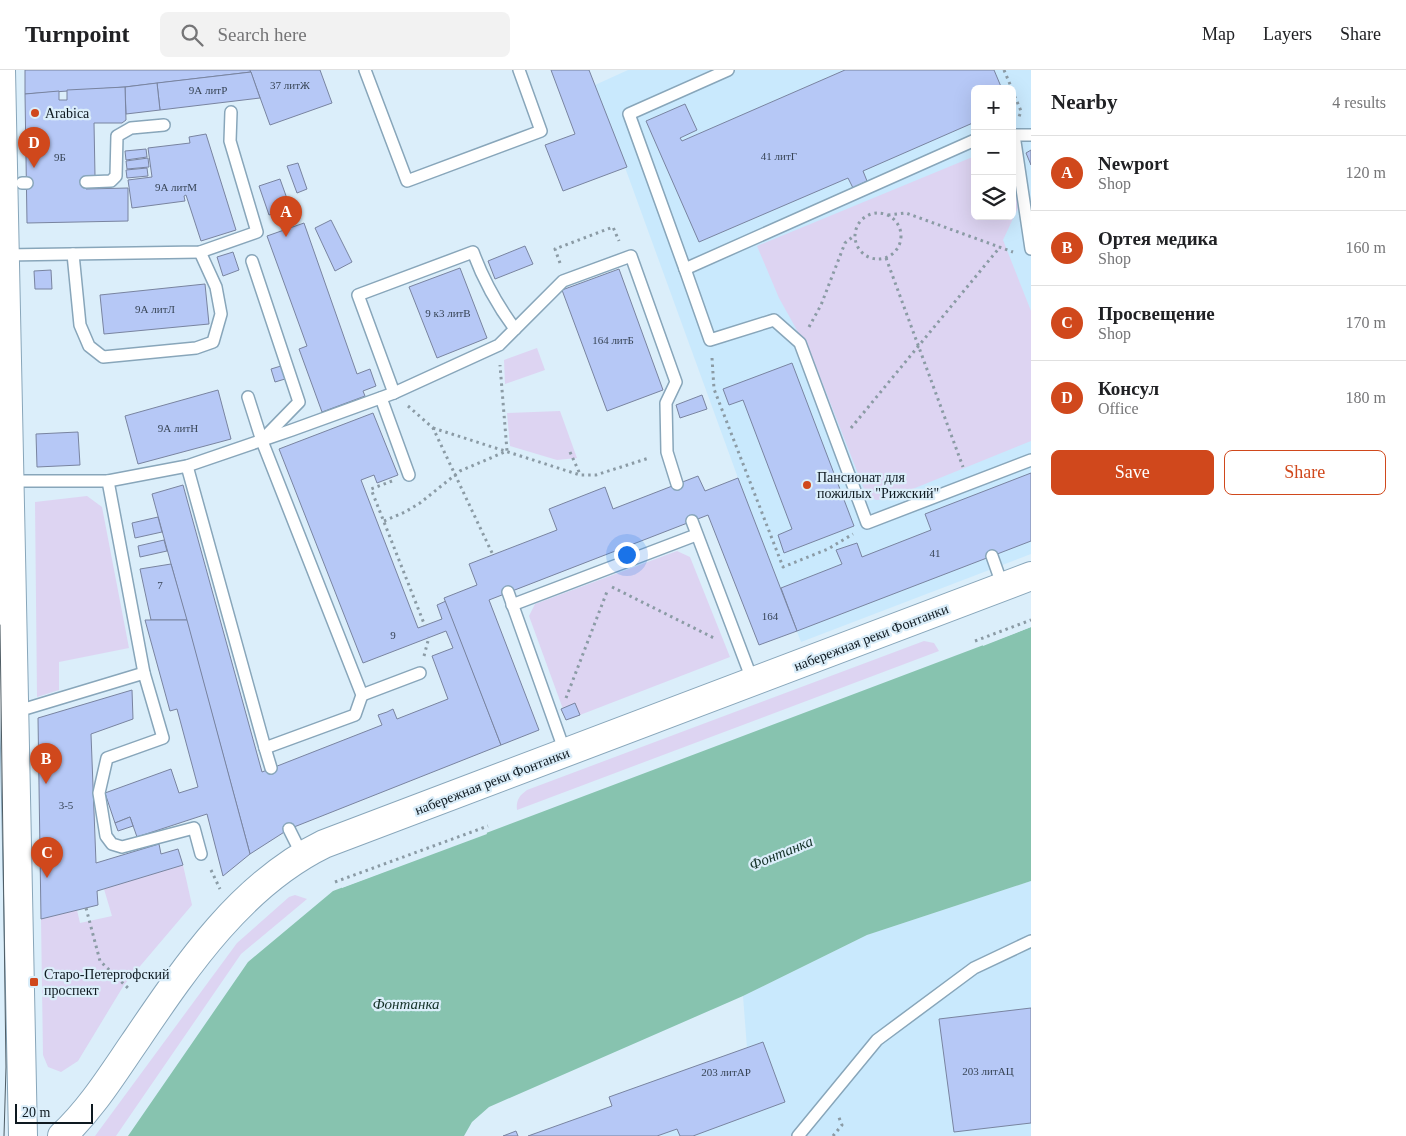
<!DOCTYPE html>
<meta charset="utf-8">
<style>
body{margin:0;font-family:"Times New Roman",serif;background:#f2f2f2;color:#202124}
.controls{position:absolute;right:15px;top:15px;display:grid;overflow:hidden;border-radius:8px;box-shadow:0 5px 20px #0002}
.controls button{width:45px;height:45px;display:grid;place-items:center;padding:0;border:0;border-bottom:1px solid #e0e0e0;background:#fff;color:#202124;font:25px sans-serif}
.scale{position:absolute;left:15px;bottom:12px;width:78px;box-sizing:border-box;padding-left:5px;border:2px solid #0e1920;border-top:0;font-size:14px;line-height:18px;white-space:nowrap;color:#0e1920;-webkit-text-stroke:4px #dbeefa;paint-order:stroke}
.you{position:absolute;left:626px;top:484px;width:18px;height:18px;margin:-12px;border:4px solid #fff;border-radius:50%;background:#1a73e8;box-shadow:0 0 0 8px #1a73e833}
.badge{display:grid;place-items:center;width:32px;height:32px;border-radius:50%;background:#d0481c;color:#fff;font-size:16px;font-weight:700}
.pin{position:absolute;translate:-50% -41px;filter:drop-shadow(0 1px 2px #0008)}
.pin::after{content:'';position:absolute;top:26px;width:18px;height:15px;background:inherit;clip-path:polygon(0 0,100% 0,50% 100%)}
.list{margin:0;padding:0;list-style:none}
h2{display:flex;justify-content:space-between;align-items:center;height:65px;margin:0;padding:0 20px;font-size:21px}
h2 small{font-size:16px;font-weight:400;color:#757577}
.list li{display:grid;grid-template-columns:32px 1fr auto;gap:15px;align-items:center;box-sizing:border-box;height:75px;padding:0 20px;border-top:1px solid #e0e0e0}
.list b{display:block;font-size:19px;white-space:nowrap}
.list p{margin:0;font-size:16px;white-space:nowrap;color:#757577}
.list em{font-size:16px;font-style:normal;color:#757577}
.actions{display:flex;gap:10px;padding:15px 20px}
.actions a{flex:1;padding:11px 0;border:1px solid #d0481c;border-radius:8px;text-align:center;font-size:18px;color:#d0481c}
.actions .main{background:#d0481c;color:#fff}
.icon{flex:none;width:28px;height:28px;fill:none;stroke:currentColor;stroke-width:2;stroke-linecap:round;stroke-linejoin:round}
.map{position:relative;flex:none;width:1031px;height:1066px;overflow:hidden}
header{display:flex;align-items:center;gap:30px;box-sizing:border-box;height:70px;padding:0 25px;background:#fff;border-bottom:1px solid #e0e0e0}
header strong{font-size:24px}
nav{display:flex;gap:28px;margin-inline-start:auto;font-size:18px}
.search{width:350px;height:45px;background:#f2f2f2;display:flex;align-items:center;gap:12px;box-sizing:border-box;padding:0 18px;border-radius:8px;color:#757577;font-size:19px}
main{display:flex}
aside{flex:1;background:#fff}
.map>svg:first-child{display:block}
</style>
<header>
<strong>Turnpoint</strong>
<div class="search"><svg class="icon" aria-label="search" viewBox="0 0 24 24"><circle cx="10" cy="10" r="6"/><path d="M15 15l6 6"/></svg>Search here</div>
<nav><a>Map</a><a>Layers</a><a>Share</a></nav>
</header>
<main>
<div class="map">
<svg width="1031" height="1066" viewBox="0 0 1031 1066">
<rect width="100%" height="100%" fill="#dbeefa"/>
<g fill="#c9e9fd" fill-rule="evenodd">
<path d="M 628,0 L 1031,0 L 1031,484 L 801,572 L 738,408 L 595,15 ZM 975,19 L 1012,19 L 1012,146 L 975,146 Z"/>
<path d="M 1031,811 L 1031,1066 L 528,1066 L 612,1036 L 609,1027 L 747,978 L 743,926 L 867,865 Z"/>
</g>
<g fill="#ddd4f2">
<path d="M 975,86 L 975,146 L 1012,146 L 1012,95 L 1018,138 L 1003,170 L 1031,241 L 1031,371 L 888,429 L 876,430 L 866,424 L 813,289 L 779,228 L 757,176 Z"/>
<path d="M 537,278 L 545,300 L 505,314 L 504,290 Z"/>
<path d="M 560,341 L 577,388 L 557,390 L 510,376 L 507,343 Z"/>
<path d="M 87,426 L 102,437 L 129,578 L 59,592 L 59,620 L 37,627 L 35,432 Z"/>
<path d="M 677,481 L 690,487 L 730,587 L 567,650 L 529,546 L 535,534 Z"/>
<path d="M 924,571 L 934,573 L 939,581 L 517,740 C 516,730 519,726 527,720 Z"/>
<path d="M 183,795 L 192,835 L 124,915 L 78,991 L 61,1002 L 48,997 L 43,985 L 41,849 L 77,840 L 80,853 L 112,846 L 104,819 Z"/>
<path d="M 295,825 L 307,829 L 241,884 L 116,1066 L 95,1066 L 237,873 L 289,827 Z"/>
</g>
<path fill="#87c3af" d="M 1031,557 L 1031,811 L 867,865 L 743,926 L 489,1037 L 472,1052 L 464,1066 L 128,1066 L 248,892 L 333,821 Z"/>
<g fill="#dbeefa">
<path d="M 1031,555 L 1031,557 L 983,576 L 982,573 Z"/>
<path d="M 486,761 L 487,764 L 342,818 L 341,815 Z"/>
</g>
<g fill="#b6c8f6" stroke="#7984a0">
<path d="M 25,0 L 250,0 L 251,2 L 125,17 L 25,24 Z"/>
<path d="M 250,0 L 320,0 L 332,33 L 270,55 Z"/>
<path d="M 551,0 L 589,0 L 627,97 L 563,121 L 545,75 L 575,64 Z"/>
<path d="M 845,0 L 994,0 L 1002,19 L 975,19 L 975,52 L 863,101 L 867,111 L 853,118 L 848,108 L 699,172 L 646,51 L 685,34 L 697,60 L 680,68 L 682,71 Z"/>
<path d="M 251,2 L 260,28 L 160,40 L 157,13 Z"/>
<path d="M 157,13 L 160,40 L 126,44 L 125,17 Z"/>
<path d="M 125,17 L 126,50 L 122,53 L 94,53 L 95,106 L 86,106 L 86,119 L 128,118 L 128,151 L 27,153 L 25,24 L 59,21 L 59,30 L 67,30 L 67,20 Z"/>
<path d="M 206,64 L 236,160 L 201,171 L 186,125 L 184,126 L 185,131 L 132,138 L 128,110 L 152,107 L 148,78 L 190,73 L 189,67 Z"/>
<path d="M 146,79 L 147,87 L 126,90 L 125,81 Z"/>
<path d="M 1031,80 L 1031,95 L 1026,83 Z"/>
<path d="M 148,88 L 149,97 L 127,99 L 126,91 Z"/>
<path d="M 298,93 L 307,119 L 297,123 L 287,96 Z"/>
<path d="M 147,98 L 148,106 L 127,108 L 126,100 Z"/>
<path d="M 280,109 L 290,137 L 269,145 L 259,116 Z"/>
<path d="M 331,150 L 352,192 L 335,201 L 315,158 Z"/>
<path d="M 304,153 L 357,304 L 370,299 L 376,316 L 363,321 L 365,326 L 322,342 L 299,279 L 307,276 L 267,166 Z"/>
<path d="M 525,176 L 533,194 L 495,209 L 488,191 Z"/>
<path d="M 233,182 L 239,200 L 223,206 L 217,187 Z"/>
<path d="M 460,198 L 487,268 L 437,288 L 409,217 Z"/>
<path d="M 619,199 L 663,320 L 607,341 L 562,220 Z"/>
<path d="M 51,200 L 52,219 L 35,219 L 34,201 Z"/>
<path d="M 205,214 L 209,254 L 104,264 L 100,225 Z"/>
<path d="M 792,293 L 854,456 L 784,483 L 778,465 L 792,459 L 743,330 L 729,335 L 723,319 Z"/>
<path d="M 281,296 L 285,309 L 275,312 L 271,299 Z"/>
<path d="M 218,320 L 231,369 L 138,394 L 125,346 Z"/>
<path d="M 702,325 L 707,339 L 680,348 L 676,335 Z"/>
<path d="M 373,343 L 398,405 L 377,413 L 374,405 L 361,410 L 418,558 L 442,549 L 437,535 L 446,531 L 501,675 L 289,759 L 250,784 L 152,424 L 183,415 L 262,702 L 382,655 L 378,645 L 387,642 L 393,639 L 397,649 L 448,629 L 432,586 L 453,578 L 446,561 L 363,593 L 279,379 Z"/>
<path d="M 78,362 L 80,395 L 37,397 L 36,364 Z"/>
<path d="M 1031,403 L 1031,471 L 797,561 L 781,518 L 842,494 L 836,480 L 857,473 L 862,487 L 931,460 L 925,444 Z"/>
<path d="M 698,406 L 705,421 L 738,408 L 797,561 L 759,575 L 708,445 L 489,530 L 539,660 L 501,675 L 444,528 L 477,515 L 469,494 L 557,460 L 549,439 L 605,417 L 613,439 Z"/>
<path d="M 158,447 L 162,462 L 135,468 L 132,453 Z"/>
<path d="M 164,470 L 167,481 L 140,487 L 138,476 Z"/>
<path d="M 171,494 L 187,550 L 151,550 L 140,499 Z"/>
<path d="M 145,550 L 187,550 L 250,784 L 223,806 L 207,744 L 137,767 L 130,747 L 115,753 L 105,723 L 171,699 L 179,723 L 198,717 L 177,639 L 170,641 Z"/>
<path d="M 132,620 L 133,649 L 91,664 L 96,793 L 159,774 L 161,784 L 178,779 L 183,795 L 97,821 L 98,835 L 41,849 L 38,648 Z"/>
<path d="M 575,633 L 580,645 L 566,650 L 561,639 Z"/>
<path d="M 130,747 L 133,756 L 118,761 L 115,753 Z"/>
<path d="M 1031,938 L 1031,1053 L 954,1062 L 939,949 Z"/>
<path d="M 763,972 L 785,1032 L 693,1066 L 680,1066 L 677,1059 L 657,1066 L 528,1066 L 612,1036 L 609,1027 Z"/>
<path d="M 516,1061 L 518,1066 L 503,1066 Z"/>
</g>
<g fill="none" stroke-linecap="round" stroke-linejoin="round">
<g stroke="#88a6ba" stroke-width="14">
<g id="service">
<path d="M 365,0 L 407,111 L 541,61 L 519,0"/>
<path d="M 728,0 L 629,44 L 685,199 L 975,70"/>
<path d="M 1012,65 L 1031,65"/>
<path d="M 1014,65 L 1031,179"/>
<path d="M 86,112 L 111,111 L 116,106 L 117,66 L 131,58 L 164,55"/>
<path d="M 22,113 L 27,113"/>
<path d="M 73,184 L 80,255 L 89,276 L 103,287 L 196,278 L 213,272 L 221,244 L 216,217 L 200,182"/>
<path d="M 5,185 L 200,182 L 257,162 L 230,71 L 231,42"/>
<path d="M 252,191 L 299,332 L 263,369"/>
<path d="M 685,199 L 710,270 L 774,250 L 800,273 L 867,453 L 1031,390"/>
<path d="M 394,323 L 358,225 L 473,182 C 483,209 497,235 515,259"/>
<path d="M 381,328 L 409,405"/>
<path d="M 187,396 L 265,678 L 355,645 L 362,625 L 262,371 L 248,327"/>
<path d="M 10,411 L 108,411 L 187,396 L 292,360 L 394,323 L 499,275 L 563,211 L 631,186 L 676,312 L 666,333 L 667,382 L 677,414"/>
<path d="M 108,411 L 144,603"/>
<path d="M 692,451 L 753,612"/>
<path d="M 992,486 L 1003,517"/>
<path d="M 508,522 L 565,682"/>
<path d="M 512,535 L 696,465"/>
<path d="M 362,625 L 420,603"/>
<path d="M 15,638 L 28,638 L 144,603 L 163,668 L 107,688 L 99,723 L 106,766 L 112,774 L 122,777 L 194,758 L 201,784"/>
<path d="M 265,678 L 271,698"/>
<path d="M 289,759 L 302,785"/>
<path d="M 798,1066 L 877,970 L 974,898 L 1031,871"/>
</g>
</g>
<g stroke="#88a6ba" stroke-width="30">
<path id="tertiary" d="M 62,1066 C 91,1039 112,1005 134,973 C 185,898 240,815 324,774 L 1031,506"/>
</g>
<g stroke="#88a6ba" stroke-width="30">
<path id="primary" d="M 1,0 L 23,1066"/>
</g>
<g stroke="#8b9ba5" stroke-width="3" stroke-dasharray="2.5 4" stroke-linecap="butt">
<path d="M 1004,0 L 1012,19"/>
<path d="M 1012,20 L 1021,41 L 1019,47"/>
<circle cx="878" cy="166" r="23"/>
<path d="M 888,145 L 906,143 L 1013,182"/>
<path d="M 886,188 L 963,397"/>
<path d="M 560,193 L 555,179 L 613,157 L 619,171"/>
<path d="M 809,257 L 821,235 L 845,173 L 855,165"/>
<path d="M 712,288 L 714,319 L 783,497 L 828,479 L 853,464"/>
<path d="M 408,336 L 433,358 L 493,485"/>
<path d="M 433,358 L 580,405 L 596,405 L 649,388"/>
<path d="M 851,358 L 1000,177"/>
<path d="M 570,382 L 580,404"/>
<path d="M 392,411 L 371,419 L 425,556"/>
<path d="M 384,451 L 405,442 L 420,433 L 460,401 L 507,381 L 500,295"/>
<path d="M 612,517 L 716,569"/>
<path d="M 975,571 L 1031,550"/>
<path d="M 424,586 L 429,567"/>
<path d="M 566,628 L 608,519"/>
<path d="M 211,800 L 220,819"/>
<path d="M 335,812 L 488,756"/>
<path d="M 86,838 L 100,891 L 128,918"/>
<path d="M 833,1066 L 842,1055 L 838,1045"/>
</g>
<use href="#service" stroke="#fff" stroke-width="11"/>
<use href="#tertiary" stroke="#fff" stroke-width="28"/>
<use href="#primary" stroke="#fff" stroke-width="28"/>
<path stroke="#4e5c64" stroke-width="1" d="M 0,555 L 6,997 L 4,1066"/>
</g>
<g fill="#d0481c" stroke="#dbeefa" stroke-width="2">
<circle cx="35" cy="43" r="5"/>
<circle cx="807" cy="415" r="5"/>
<rect x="29" y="907" width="10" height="10" rx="2.5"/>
</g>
<g text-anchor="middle" stroke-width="4.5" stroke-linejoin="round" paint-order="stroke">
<g font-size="11" fill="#384556">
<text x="290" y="19">37 литЖ</text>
<text x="208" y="24">9А литР</text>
<text x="779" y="90">41 литГ</text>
<text x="60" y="91">9Б</text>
<text x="176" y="121">9А литМ</text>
<text x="155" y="243">9А литЛ</text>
<text x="448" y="247">9 к3 литВ</text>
<text x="613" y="274">164 литБ</text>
<text x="178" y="362">9А литН</text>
<text x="935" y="487">41</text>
<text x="160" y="519">7</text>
<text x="770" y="550">164</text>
<text x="393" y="569">9</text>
<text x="66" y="739">3-5</text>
<text x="988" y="1005">203 литАЦ</text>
<text x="726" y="1006">203 литАР</text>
</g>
<g font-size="14" fill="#0e1920" stroke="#dbeefa" text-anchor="start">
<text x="45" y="48">Arabica</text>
<text x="817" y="412">Пансионат для<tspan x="817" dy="16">пожилых "Рижский"</tspan></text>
<text x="44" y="909">Старо-Петергофский<tspan x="44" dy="16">проспект</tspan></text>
</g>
<g font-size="14" fill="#0e1920" stroke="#dbeefa">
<text transform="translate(871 567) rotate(-21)" y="5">набережная реки Фонтанки</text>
<text transform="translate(492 711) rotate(-21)" y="5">набережная реки Фонтанки</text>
</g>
<g font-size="15" font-style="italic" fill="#143128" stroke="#dbeefa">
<text transform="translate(781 783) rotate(-22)" y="5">Фонтанка</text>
<text x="406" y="939">Фонтанка</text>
</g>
</g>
</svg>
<div class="controls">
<button>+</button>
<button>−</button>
<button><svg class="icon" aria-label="layers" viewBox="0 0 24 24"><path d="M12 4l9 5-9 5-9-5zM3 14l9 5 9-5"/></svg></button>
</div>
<div class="scale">20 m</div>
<div class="you"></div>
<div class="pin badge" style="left:286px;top:167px">A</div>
<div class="pin badge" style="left:46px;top:714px">B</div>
<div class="pin badge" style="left:47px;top:808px">C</div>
<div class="pin badge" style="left:34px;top:98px">D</div>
</div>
<aside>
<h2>Nearby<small>4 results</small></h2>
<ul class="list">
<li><span class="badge">A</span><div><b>Newport</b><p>Shop</p></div><em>120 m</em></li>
<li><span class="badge">B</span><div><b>Ортея медика</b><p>Shop</p></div><em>160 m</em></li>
<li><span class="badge">C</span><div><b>Просвещение</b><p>Shop</p></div><em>170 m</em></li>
<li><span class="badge">D</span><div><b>Консул</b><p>Office</p></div><em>180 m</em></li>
</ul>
<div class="actions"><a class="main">Save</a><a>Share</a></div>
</aside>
</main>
